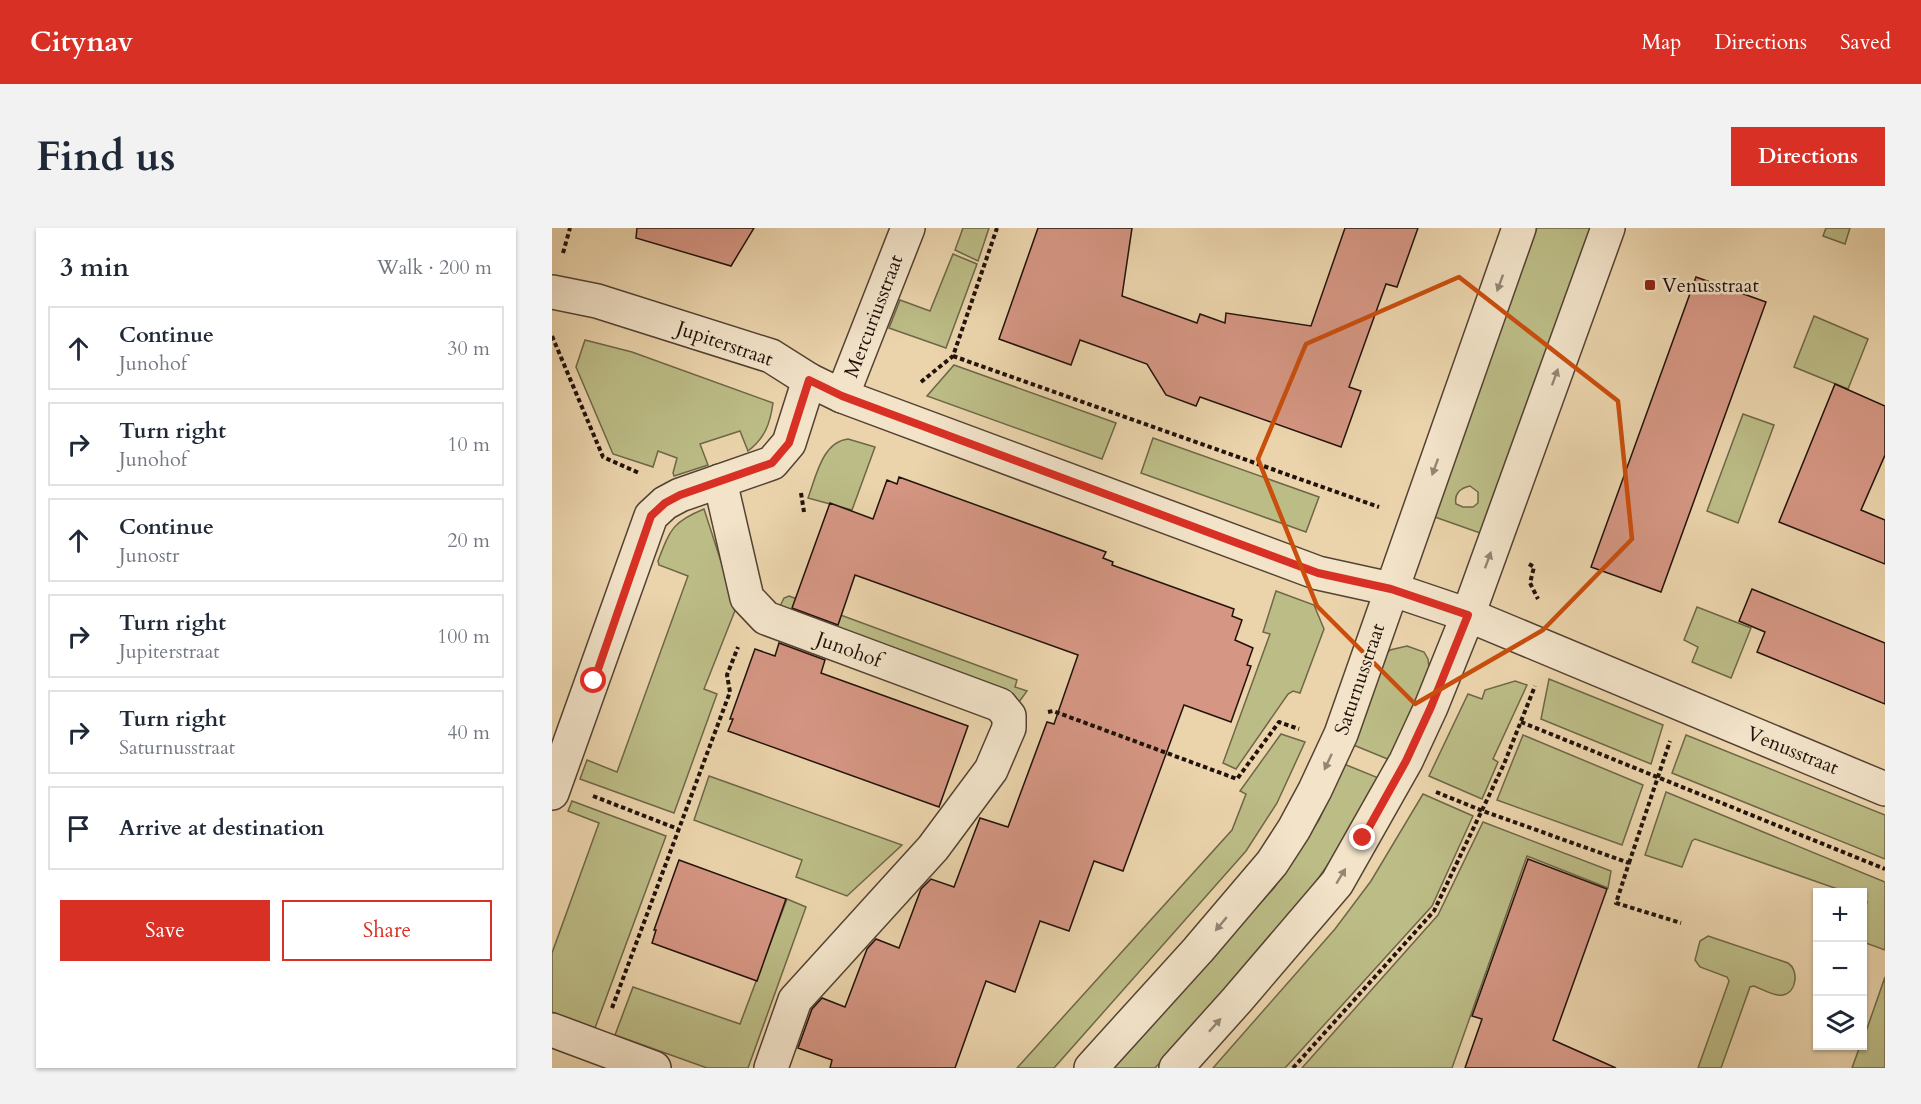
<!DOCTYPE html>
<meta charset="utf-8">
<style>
body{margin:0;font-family:Cardo,serif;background:#f2f2f3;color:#1f2937}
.controls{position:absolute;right:18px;bottom:18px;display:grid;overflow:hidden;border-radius:0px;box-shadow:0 2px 4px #0004}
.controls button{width:54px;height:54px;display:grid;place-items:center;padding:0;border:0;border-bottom:2px solid #e0e1e3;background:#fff;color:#1f2937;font:30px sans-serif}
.stop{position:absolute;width:18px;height:18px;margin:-14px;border:4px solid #d93025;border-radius:50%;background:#fff}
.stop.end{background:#d93025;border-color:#fff;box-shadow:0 2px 6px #0008}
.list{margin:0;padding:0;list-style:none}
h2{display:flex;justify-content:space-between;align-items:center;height:78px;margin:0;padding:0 24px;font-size:26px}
h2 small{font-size:20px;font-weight:400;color:#747a83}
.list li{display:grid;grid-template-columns:39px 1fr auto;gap:18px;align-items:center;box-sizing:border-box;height:84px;margin:0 12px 12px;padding:0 12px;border:2px solid #e0e1e3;border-radius:0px}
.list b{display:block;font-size:22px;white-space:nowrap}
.list p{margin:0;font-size:20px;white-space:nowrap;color:#747a83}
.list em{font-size:20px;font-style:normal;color:#747a83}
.actions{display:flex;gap:12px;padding:18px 24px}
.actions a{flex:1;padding:14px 0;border:2px solid #d93025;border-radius:0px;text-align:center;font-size:21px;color:#d93025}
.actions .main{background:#d93025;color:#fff}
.icon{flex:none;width:33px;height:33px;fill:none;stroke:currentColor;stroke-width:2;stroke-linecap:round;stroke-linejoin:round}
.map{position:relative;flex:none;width:1333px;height:840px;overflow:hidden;border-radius:0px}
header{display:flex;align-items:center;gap:36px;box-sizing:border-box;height:84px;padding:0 30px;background:#d93025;color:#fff}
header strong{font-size:28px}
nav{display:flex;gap:33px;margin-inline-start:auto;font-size:21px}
.intro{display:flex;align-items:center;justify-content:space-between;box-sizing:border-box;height:144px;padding:0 36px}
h1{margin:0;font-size:42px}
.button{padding:15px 27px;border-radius:0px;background:#d93025;color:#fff;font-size:21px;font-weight:700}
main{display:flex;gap:36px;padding:0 36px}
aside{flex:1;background:#fff;border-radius:0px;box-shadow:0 2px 4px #0004}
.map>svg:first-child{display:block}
</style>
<header>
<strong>Citynav</strong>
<nav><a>Map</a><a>Directions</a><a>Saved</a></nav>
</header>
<div class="intro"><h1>Find us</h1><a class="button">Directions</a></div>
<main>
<aside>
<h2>3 min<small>Walk · 200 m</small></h2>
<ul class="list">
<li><svg class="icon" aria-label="ahead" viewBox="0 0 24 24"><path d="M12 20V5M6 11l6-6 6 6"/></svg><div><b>Continue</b><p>Junohof</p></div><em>30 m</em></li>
<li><svg class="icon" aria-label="right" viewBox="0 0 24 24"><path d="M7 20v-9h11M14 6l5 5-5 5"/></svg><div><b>Turn right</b><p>Junohof</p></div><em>10 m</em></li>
<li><svg class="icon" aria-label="ahead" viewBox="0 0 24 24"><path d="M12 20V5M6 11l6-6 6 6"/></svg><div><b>Continue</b><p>Junostr</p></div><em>20 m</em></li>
<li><svg class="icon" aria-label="right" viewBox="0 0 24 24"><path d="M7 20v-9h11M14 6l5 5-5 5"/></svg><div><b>Turn right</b><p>Jupiterstraat</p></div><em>100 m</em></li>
<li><svg class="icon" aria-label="right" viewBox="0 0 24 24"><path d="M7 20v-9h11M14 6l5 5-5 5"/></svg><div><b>Turn right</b><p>Saturnusstraat</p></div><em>40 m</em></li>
<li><svg class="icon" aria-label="arrive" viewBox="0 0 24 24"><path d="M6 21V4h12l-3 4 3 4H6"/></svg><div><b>Arrive at destination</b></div></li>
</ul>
<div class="actions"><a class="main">Save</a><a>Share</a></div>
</aside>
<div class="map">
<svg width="1333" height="840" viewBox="0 0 1333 840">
<rect width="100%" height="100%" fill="#ebd4ac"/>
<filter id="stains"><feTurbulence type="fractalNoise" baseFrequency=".00333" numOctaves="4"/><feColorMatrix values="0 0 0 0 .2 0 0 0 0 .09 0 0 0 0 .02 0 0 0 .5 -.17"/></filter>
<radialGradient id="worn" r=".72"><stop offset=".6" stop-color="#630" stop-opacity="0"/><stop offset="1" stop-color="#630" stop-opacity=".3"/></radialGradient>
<g fill="#bcbc86" stroke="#6e6748" stroke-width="1.5" fill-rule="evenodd">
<path d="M 411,0 L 437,0 L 426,33 L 403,22 Z"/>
<path d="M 985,0 L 1041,0 L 931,306 L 880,288 ZM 918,258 L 926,264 L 926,275 L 921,279 L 911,279 L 904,276 C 902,266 908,260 918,258 Z"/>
<path d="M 1274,0 L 1298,0 L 1293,16 L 1271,8 Z"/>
<path d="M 401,26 L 425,36 L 394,120 L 337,100 L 348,72 L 378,83 Z"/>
<path d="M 1262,88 L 1316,111 L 1296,161 L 1242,139 Z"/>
<path d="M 33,112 L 80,124 L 221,175 C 218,196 213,210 196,223 L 188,203 L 148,216 L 156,237 L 122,248 L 121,245 L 125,230 L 106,223 L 101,239 L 61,226 L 24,139 Z"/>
<path d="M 402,137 L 564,195 L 550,231 L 375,168 Z"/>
<path d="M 1191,186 L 1222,197 L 1186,295 L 1155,283 Z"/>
<path d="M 601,210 L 767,269 L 754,304 L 589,245 Z"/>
<path d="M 296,211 L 323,219 L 300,282 L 256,270 C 264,249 270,214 296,211 Z"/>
<path d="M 152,281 L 184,380 L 152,461 L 165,466 L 122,585 L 28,551 L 35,532 L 65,544 L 136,348 L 107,337 L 106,333 C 118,302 120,294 152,281 Z"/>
<path d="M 724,363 L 762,377 L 772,401 L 748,465 L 741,463 L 736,466 L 684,541 L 671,535 L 718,406 L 711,404 Z"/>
<path d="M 237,368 L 465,452 L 463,459 L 475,463 L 467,474 L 228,378 L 232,370 Z"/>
<path d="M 1145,379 L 1199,400 L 1179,450 L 1140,434 L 1146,419 L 1132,412 Z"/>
<path d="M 855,418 L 872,424 L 876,431 L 878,448 L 838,532 L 799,516 L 832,428 L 838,422 Z"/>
<path d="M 997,451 L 1111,497 L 1099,536 L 989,491 Z"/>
<path d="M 963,453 L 975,457 L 941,531 L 946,534 L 930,571 L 877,548 L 916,466 L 930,471 L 933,462 Z"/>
<path d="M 729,506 L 753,514 L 725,575 L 694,623 L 502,840 L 465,840 L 680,602 L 694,566 L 688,563 Z"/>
<path d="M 971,507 L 1091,557 L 1070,617 L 945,572 Z"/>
<path d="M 1134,507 L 1333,587 L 1333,631 L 1120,545 Z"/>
<path d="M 792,536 L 829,551 C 803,595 777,638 746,678 C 702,735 651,787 603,840 L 561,840 L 722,660 L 767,592 Z"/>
<path d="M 157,548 L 350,617 L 295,668 L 244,649 L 250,632 L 142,592 Z"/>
<path d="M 1114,564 L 1333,654 L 1333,722 L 1311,714 L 1311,688 L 1315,674 L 1311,670 L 1310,664 L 1294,664 L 1143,611 L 1140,613 L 1130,639 L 1093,627 Z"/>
<path d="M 871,566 L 921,588 L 880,678 L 733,840 L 661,840 L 783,701 L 819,653 Z"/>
<path d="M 20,573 L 114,608 L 43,800 L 0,784 L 0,725 L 47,595 L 16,583 Z"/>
<path d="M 931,594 L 1059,643 L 1056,660 L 975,628 L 900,840 L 750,840 L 886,687 Z"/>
<path d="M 235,671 L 254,679 L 196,840 L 155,840 L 63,807 L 81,759 L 188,796 Z"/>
<path d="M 1156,708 L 1236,735 C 1247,742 1245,764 1231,767 C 1223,769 1210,761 1202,758 L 1198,759 L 1169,840 L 1146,840 L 1177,753 L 1175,749 L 1148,739 L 1143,732 L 1148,713 Z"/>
<path d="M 1333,749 L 1333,840 L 1300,840 L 1308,818 L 1310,818 L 1311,812 Z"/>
</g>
<g fill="#d59683" stroke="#21120b" stroke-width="1.5">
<path d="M 85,0 L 202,0 L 179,38 L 84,10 Z"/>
<path d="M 486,0 L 580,0 L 570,68 L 645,95 L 648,86 L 673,95 L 674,85 L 759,98 L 793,0 L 866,0 L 845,59 L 834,56 L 797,159 L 809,163 L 789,219 L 648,169 L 644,178 L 614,167 L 595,136 L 528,112 L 519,137 L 447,111 Z"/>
<path d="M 1144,49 L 1214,74 L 1109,364 L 1039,339 Z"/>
<path d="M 1283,156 L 1333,178 L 1333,227 L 1309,282 L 1333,292 L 1333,336 L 1227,294 Z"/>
<path d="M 347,249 L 554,324 L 551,330 L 561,334 L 560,337 L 682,381 L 680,388 L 690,392 L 683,412 L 701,420 L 695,437 L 699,438 L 679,494 L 632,477 L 571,643 L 542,633 L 517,703 L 488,693 L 463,764 L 434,753 L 403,840 L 278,840 L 280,832 L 246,820 L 260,781 L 270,770 L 293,779 L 315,721 L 324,711 L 347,720 L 369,661 L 379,651 L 402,659 L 428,590 L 456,599 L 495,494 L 502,496 L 526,427 L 303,347 L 286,397 L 240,380 L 278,275 L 321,291 L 335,252 L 345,256 Z"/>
<path d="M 1200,361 L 1333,415 L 1333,476 L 1205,424 L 1213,404 L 1187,393 Z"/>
<path d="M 227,415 L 273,432 L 269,445 L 416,498 L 387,579 L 176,503 L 181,491 L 178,491 L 203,421 L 223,428 Z"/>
<path d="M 976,631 L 1055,661 L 1001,812 L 1064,840 L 913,840 L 930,791 L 920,788 Z"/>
<path d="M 127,632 L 234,671 L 205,753 L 100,715 L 104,702 L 102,702 Z"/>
</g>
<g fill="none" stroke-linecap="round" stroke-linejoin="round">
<g stroke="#544233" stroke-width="36">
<g id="minor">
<path d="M 0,64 L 45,73 L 219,128 L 257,152 L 290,168 L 766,345 L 839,361 L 916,387 L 1333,561"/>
<path d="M 290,168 L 356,0"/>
<path d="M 168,253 L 195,370 L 214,390 L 448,477 L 457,488 L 457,500 L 439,542 L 381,620 L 243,772 L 219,840"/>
<path d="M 0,565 L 99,288 L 113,275 L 128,267 L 220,235 L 237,215 L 257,152"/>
<path d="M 0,802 L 102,840"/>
<path d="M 539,840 L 646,722 L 720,635 L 742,601 L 763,562 L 789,506 L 967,0"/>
<path d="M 624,840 L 685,772 L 785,655 L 854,533 L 879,479 L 916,387 L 1056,0"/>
</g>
</g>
<g stroke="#21120b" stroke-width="4" stroke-dasharray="4.5 3" stroke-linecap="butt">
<path d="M 11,25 L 18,0"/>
<path d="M 0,108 L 51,229 L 87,245"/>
<path d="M 401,128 L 827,279"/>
<path d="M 369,154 L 401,128 L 445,0"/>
<path d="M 249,265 L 252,284"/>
<path d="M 977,336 L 982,339 L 978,355 L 986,371"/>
<path d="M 496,484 L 501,483 L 685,551 L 727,494 L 747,501"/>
<path d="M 969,494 L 1333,641"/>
<path d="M 884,564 L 931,583 L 1077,635 L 1064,675 L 1129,695"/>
<path d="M 41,568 L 126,601"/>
<path d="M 1077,635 L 1118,513"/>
<path d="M 60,780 L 178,464 L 175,447 L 186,419"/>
<path d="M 741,840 L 882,683 L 952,536 L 983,458"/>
</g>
<use href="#minor" stroke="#f2e3c9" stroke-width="33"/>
</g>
<defs><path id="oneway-solid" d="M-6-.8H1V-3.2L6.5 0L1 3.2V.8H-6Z" transform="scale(1.5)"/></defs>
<g fill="#948574">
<use href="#oneway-solid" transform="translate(948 55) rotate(110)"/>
<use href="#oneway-solid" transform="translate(1003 149) rotate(-70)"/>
<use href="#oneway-solid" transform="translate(883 239) rotate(110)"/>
<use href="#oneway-solid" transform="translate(936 332) rotate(-70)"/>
<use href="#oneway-solid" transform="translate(776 534) rotate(115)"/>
<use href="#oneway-solid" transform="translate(789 648) rotate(-59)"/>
<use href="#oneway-solid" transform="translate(669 696) rotate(130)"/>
<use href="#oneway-solid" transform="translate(663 797) rotate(-48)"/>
</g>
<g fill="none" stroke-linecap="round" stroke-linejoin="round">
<path stroke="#d93025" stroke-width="8" d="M 42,453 L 99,288 L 113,275 L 128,267 L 220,235 L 237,215 L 257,152 L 290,168 L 766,345 L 839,361 L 916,387 L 879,479 L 854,533 L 811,610"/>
</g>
<path fill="none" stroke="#ca4e0c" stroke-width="4.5" stroke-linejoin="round" d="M 907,49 L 1066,173 L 1080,311 L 991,402 L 863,476 L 765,378 L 706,231 L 754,116 Z"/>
<rect fill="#8f2418" stroke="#f2e3c9" stroke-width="2" x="1092" y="51" width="12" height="12" rx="3"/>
<g text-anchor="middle" stroke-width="5" stroke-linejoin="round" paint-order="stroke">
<g font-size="20" fill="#21120b" stroke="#f2e3c9" text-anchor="start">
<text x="1110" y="64">Venusstraat</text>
</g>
<g font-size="20" fill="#21120b" stroke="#f2e3c9">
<text transform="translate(321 88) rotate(-69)" y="7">Mercuriusstraat</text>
<text transform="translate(173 115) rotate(19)" y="7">Jupiterstraat</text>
<text transform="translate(297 421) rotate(20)" y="7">Junohof</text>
<text transform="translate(807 451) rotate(-71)" y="7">Saturnusstraat</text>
<text transform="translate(1241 522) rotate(22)" y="7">Venusstraat</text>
</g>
</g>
<rect width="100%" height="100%" filter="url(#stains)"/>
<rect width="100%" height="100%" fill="url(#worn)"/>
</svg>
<div class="controls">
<button>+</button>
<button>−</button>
<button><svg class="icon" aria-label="layers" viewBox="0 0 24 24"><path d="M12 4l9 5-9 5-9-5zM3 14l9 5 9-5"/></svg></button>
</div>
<div class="stop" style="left:42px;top:453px"></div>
<div class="stop end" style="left:811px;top:610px"></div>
</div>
</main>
